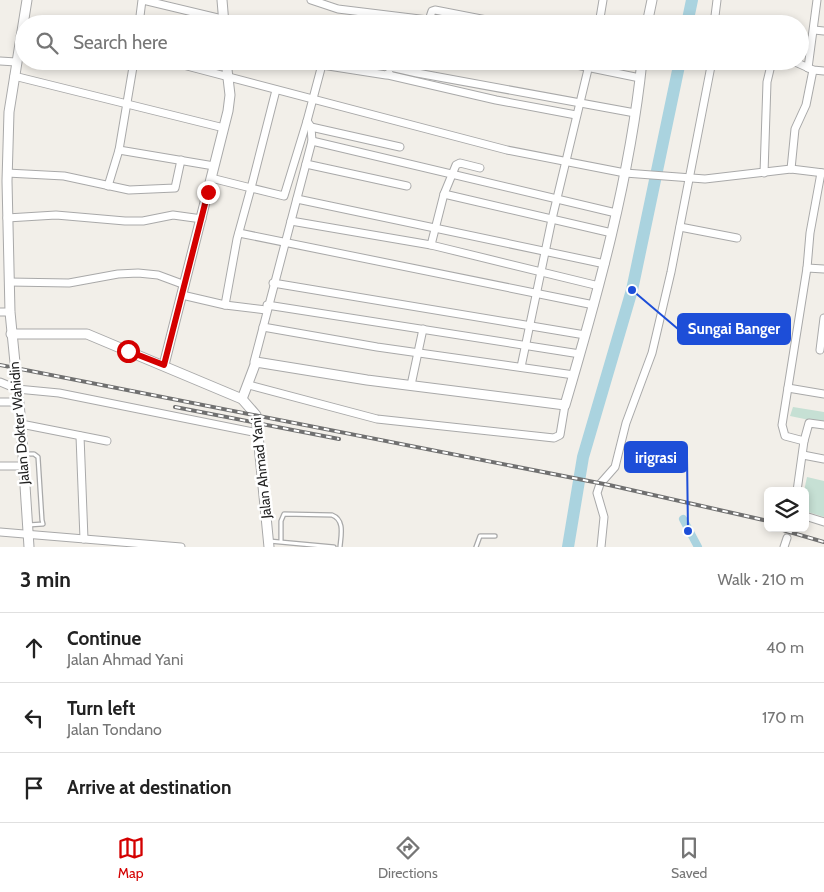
<!DOCTYPE html>
<meta charset="utf-8">
<style>
body{margin:0;font-family:Cabin,sans-serif;background:#f6f6f6;color:#222}
.controls{position:absolute;right:15px;bottom:15px;display:grid;overflow:hidden;border-radius:8px;box-shadow:0 2px 8px #0003}
.controls button{width:45px;height:45px;display:grid;place-items:center;padding:0;border:0;border-bottom:1px solid #e0e0e0;background:#fff;color:#222;font:25px sans-serif}
.stop{position:absolute;width:15px;height:15px;margin:-11px;border:4px solid #d40000;border-radius:50%;background:#fff}
.stop.end{background:#d40000;border-color:#fff;box-shadow:0 1px 5px #0008}
.list{margin:0;padding:0;list-style:none}
h2{display:flex;justify-content:space-between;align-items:center;height:65px;margin:0;padding:0 20px;font-size:21px}
h2 small{font-size:16px;font-weight:400;color:#767676}
.list li{display:grid;grid-template-columns:32px 1fr auto;gap:15px;align-items:center;box-sizing:border-box;height:70px;padding:0 20px;border-top:1px solid #e0e0e0}
.list b{display:block;font-size:19px;white-space:nowrap}
.list p{margin:0;font-size:16px;white-space:nowrap;color:#767676}
.list em{font-size:16px;font-style:normal;color:#767676}
.icon{flex:none;width:28px;height:28px;fill:none;stroke:currentColor;stroke-width:2;stroke-linecap:round;stroke-linejoin:round}
.map{position:relative;flex:none;width:824px;height:547px;overflow:hidden}
.search{position:absolute;background:#fff;box-shadow:0 2px 8px #0003;left:15px;right:15px;top:15px;height:55px;display:flex;align-items:center;gap:12px;box-sizing:border-box;padding:0 18px;border-radius:28px;color:#767676;font-size:19px}
.sheet{height:275px;background:#fff}
nav{display:flex;justify-content:space-around;align-items:center;box-sizing:border-box;height:70px;border-top:1px solid #e0e0e0;background:#fff;font-size:14px;color:#767676}
nav a{display:grid;justify-items:center;gap:2px}
nav .on{color:#d40000}
.map>svg:first-child{display:block}
</style>
<div class="map">
<svg width="824" height="547" viewBox="0 0 824 547">
<rect width="100%" height="100%" fill="#f2efe9"/>
<g fill="#c6e0d4">
<path d="M 793,407 L 824,412 L 824,423 L 790,416 Z"/>
<path d="M 807,477 L 824,481 L 824,517 L 805,511 L 804,491 Z"/>
</g>
<g fill="none" stroke-linecap="round" stroke-linejoin="round">
<path stroke="#aad3df" stroke-width="8" d="M 683,519 L 698,547"/>
<g stroke="#aad3df" stroke-width="12">
<path d="M 687,24 L 692,0"/>
<path d="M 568,547 L 583,457 L 632,290 L 680,61"/>
</g>
<path stroke="#c8c6c1" stroke-width="7" stroke-dasharray="7 3.5" stroke-linecap="butt" d="M 787,538 L 789,528"/>
<g stroke="#a9a9a9" stroke-width="5.5">
<g id="service">
<path d="M 24,454 L 34,454 L 38,457 L 42,520 L 43,524 L 28,525"/>
<path d="M 269,541 L 334,547"/>
<path d="M 281,541 L 281,521 L 284,514 L 332,515 C 345,520 341,535 340,547"/>
<path d="M 476,547 L 480,536 L 495,536"/>
</g>
</g>
<g stroke="#a9a9a9" stroke-width="9">
<g id="minor">
<path d="M 143,0 L 243,24"/>
<path d="M 311,0 L 338,9 L 428,20"/>
<path d="M 428,23 L 432,11 L 435,10 L 507,24"/>
<path d="M 139,24 L 142,0"/>
<path d="M 599,24 L 603,0"/>
<path d="M 714,24 L 717,0"/>
<path d="M 814,30 L 824,31"/>
<path d="M 0,61 L 16,62"/>
<path d="M 168,61 L 507,150 L 625,173 L 705,179 L 791,169 L 824,173"/>
<path d="M 364,61 L 417,73 L 635,113"/>
<path d="M 557,61 L 640,78"/>
<path d="M 793,61 L 813,70 L 824,71"/>
<path d="M 322,65 L 386,75 L 389,73"/>
<path d="M 808,68 L 817,0"/>
<path d="M 388,75 L 496,100 L 576,115"/>
<path d="M 14,76 L 224,128"/>
<path d="M 311,127 L 400,147"/>
<path d="M 312,141 L 616,213"/>
<path d="M 119,150 L 214,166"/>
<path d="M 306,164 L 407,186"/>
<path d="M 791,169 L 795,129 L 806,105 L 813,70"/>
<path d="M 7,173 L 64,176 L 129,190 L 175,188 L 181,160"/>
<path d="M 764,173 L 767,82 L 772,61"/>
<path d="M 211,178 L 251,188 L 276,90"/>
<path d="M 108,186 L 119,150 L 134,61"/>
<path d="M 444,194 L 612,233"/>
<path d="M 297,199 L 605,264"/>
<path d="M 7,218 L 56,215 L 125,221 L 143,221 L 173,215 L 202,219"/>
<path d="M 291,221 L 431,245 L 599,286"/>
<path d="M 680,227 L 737,238"/>
<path d="M 239,233 L 594,305"/>
<path d="M 431,245 L 444,194 L 456,165 L 460,163 L 480,168"/>
<path d="M 807,268 L 810,233 L 821,173"/>
<path d="M 9,282 L 69,283 L 118,274 L 138,273 L 158,275 L 185,285"/>
<path d="M 273,283 L 585,335"/>
<path d="M 182,295 L 225,305 L 266,310"/>
<path d="M 225,305 L 237,239 L 251,188 L 284,196 L 307,121"/>
<path d="M 267,305 L 580,354"/>
<path d="M 0,312 L 10,312"/>
<path d="M 263,327 L 377,347 L 574,375"/>
<path d="M 820,350 L 824,318"/>
<path d="M 254,362 L 312,141 L 311,127 L 307,121 L 323,61"/>
<path d="M 521,367 L 552,219 L 590,61"/>
<path d="M 0,382 L 17,389 L 59,393 L 258,433"/>
<path d="M 249,385 L 377,419 L 554,438 L 560,435 L 565,405"/>
<path d="M 411,385 L 423,329"/>
<path d="M 788,388 L 824,394"/>
<path d="M 0,402 L 19,402"/>
<path d="M 21,424 L 107,441"/>
<path d="M 80,436 L 84,539"/>
<path d="M 804,441 L 809,423 L 824,425"/>
<path d="M 803,455 L 824,459"/>
<path d="M 0,466 L 24,466"/>
<path d="M 797,491 L 804,441 L 785,436 L 782,425 L 807,268 L 824,269"/>
<path d="M 805,516 L 824,522"/>
<path d="M 0,532 L 181,547"/>
<path d="M 601,547 L 604,517 L 597,493 L 600,484 L 615,467 L 626,423 L 652,353 L 671,272 L 712,61"/>
<path d="M 784,547 L 787,538"/>
</g>
</g>
<g stroke="#a9a9a9" stroke-width="11">
<g id="tertiary">
<path d="M 27,0 L 9,112 L 7,181 L 10,312 L 21,424 L 29,547"/>
<path d="M 222,0 L 224,24"/>
<path d="M 647,24 L 652,0"/>
<path d="M 11,334 L 87,334 L 242,399 L 256,415 L 269,547"/>
<path d="M 164,365 L 228,111 L 230,95 L 226,61"/>
<path d="M 242,399 L 256,362 L 367,380 L 565,405 C 598,293 630,178 642,61"/>
</g>
</g>
<use href="#service" stroke="#fff" stroke-width="3"/>
<use href="#minor" stroke="#fff" stroke-width="7"/>
<use href="#tertiary" stroke="#fff" stroke-width="9"/>
<g stroke="#707070" stroke-width="4">
<g id="rail">
<path d="M 0,365 L 609,485 L 768,521"/>
<path d="M 175,407 L 339,439"/>
<path d="M 776,528 L 824,542"/>
</g>
</g>
<use href="#rail" stroke="#fff" stroke-width="2" stroke-dasharray="5.5" stroke-linecap="butt"/>
</g>
<g fill="none" stroke-linecap="round" stroke-linejoin="round">
<path stroke="#d40000" stroke-width="6" d="M 128,351 L 164,365 L 208,192"/>
</g>
<g text-anchor="middle" stroke-width="5" stroke-linejoin="round" paint-order="stroke">
<g font-size="14" fill="#222" stroke="#fff">
<text transform="translate(19 423) rotate(-95)" y="5">Jalan Dokter Wahidin</text>
<text transform="translate(261 468) rotate(-96)" y="5">Jalan Ahmad Yani</text>
</g>
</g>
<path fill="none" stroke="#1d4ed8" stroke-width="2" d="M632 290L678 329M688 531L687 457"/>
<g fill="#1d4ed8" stroke="#fff" stroke-width="2">
<circle cx="632" cy="290" r="5"/>
<circle cx="688" cy="531" r="5"/>
</g>
<g fill="#1d4ed8" stroke="#1d4ed8" stroke-width="2">
<rect x="678" y="314" width="112" height="30" rx="5"/>
<rect x="625" y="442" width="62" height="30" rx="5"/>
</g>
<g font-size="15" text-anchor="middle" font-weight="bold" fill="#fff">
<text x="734" y="334">Sungai Banger</text>
<text x="656" y="463">irigrasi</text>
</g>
</svg>
<div class="controls">
<button><svg class="icon" aria-label="layers" viewBox="0 0 24 24"><path d="M12 4l9 5-9 5-9-5zM3 14l9 5 9-5"/></svg></button>
</div>
<div class="stop" style="left:128px;top:351px"></div>
<div class="stop end" style="left:208px;top:192px"></div>
<div class="search"><svg class="icon" aria-label="search" viewBox="0 0 24 24"><circle cx="10" cy="10" r="6"/><path d="M15 15l6 6"/></svg>Search here</div>
</div>
<section class="sheet">
<h2>3 min<small>Walk · 210 m</small></h2>
<ul class="list">
<li><svg class="icon" aria-label="ahead" viewBox="0 0 24 24"><path d="M12 20V5M6 11l6-6 6 6"/></svg><div><b>Continue</b><p>Jalan Ahmad Yani</p></div><em>40 m</em></li>
<li><svg class="icon" aria-label="left" viewBox="0 0 24 24"><path d="M17 20v-9H6M10 6l-5 5 5 5"/></svg><div><b>Turn left</b><p>Jalan Tondano</p></div><em>170 m</em></li>
<li><svg class="icon" aria-label="arrive" viewBox="0 0 24 24"><path d="M6 21V4h12l-3 4 3 4H6"/></svg><div><b>Arrive at destination</b></div></li>
</ul>
</section>
<nav>
<a class="on"><svg class="icon" aria-label="map" viewBox="0 0 24 24"><path d="M3 6l6-2 6 2 6-2v14l-6 2-6-2-6 2zM9 4v14M15 6v14"/></svg>Map</a>
<a><svg class="icon" aria-label="directions" viewBox="0 0 24 24"><path d="M12 3l9 9-9 9-9-9zM9 14v-3h6M13 9l2 2-2 2"/></svg>Directions</a>
<a><svg class="icon" aria-label="saved" viewBox="0 0 24 24"><path d="M7 4h10v16l-5-4-5 4z"/></svg>Saved</a>
</nav>
